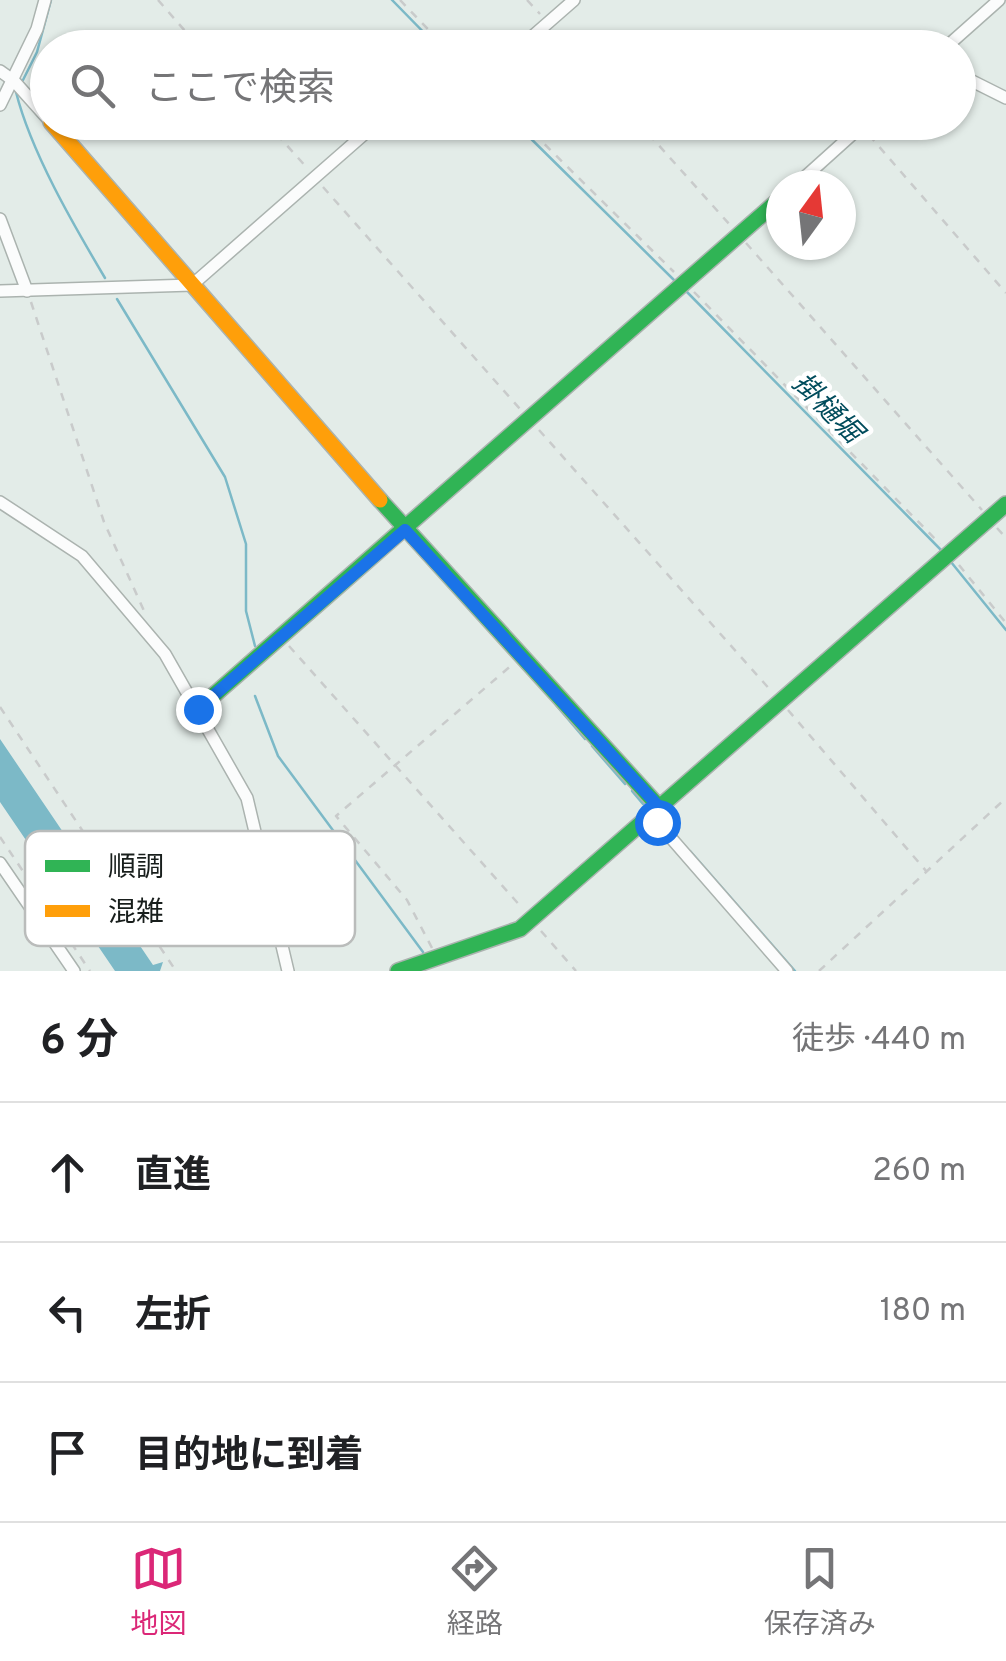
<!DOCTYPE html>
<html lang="ja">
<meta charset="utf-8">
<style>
body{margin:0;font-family:Overpass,"Noto Sans JP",sans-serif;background:#f6f6f6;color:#202124}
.compass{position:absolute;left:766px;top:170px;width:90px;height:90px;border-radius:50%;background:#fff;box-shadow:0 2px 8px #0004;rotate:15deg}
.stop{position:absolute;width:30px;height:30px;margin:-22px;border:8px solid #1a73e8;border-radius:50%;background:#fff}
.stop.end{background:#1a73e8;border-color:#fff;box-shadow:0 2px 10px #0008}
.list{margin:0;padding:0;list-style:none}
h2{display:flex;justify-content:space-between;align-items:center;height:130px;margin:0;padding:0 40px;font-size:42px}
h2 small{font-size:32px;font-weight:400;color:#757577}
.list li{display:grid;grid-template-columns:65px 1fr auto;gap:30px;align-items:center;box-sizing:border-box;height:140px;padding:0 40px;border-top:2px solid #e0e0e0}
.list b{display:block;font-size:38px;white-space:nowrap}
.list em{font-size:32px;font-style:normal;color:#757577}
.icon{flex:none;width:55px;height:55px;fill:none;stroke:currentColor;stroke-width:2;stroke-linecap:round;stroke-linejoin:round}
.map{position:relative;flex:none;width:1006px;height:971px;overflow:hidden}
.search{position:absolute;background:#fff;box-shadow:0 2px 8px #0004;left:30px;right:30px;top:30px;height:110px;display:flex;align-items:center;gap:25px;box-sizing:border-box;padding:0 35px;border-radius:55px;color:#757577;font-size:38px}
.sheet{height:550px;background:#fff}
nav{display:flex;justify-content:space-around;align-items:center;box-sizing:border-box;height:140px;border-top:2px solid #e0e0e0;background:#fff;font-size:28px;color:#757577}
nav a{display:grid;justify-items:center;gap:5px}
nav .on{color:#db2777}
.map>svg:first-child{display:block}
</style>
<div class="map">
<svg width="1006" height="971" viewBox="0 0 1006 971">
<rect width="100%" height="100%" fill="#e3ece8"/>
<path fill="#7cb9c7" d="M 0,739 L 153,965 L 163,962 L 160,971 L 115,971 L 0,802 Z"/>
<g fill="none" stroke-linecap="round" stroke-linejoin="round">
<g stroke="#7cb9c7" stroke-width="2.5">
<path d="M 392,0 L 439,48"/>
<path d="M 23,80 L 37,52 L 51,0"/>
<path d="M 16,92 C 31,152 73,224 105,278"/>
<path d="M 514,122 L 676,282"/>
<path d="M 686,291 L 943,552"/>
<path d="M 117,299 L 225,477 L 246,544 L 246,611 L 255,646"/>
<path d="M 951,562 L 1006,630"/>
<path d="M 255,696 L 278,756 L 423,952"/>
<path d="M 556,705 L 585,739"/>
<path d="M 592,746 L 625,784"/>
<path d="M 632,791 L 643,804"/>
<path d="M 690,851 L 795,971"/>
</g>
<g stroke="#abb3af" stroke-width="14">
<g id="street">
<path d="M 755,45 L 797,43 L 817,48"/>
<path d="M 466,48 L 526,42 L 574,0"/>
<path d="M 945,48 L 999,0"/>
<path d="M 0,71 L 14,81 L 48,119"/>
<path d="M 958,74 L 1006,98"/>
<path d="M 0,105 L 37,29 L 45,0"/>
<path d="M 796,185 L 866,122"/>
<path d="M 0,219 L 27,291"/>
<path d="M 0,291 L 192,285 L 378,122"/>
<path d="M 0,502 L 82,556 L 165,654 L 247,798 L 288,971"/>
<path d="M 651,815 L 787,971"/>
<path d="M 0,863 L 74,971"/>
</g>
</g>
<g stroke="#abb3af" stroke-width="18">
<g id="fast">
<path d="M 380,500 L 660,808"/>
<path d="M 198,709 L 781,198"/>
<path d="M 398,971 L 520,929 L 1006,504"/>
</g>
</g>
<g stroke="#abb3af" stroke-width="18">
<path id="slow" d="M 51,122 L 380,500"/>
</g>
<g stroke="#c9cbcb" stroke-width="2.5" stroke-dasharray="8 8" stroke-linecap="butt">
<path d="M 158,0 L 200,48"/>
<path d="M 400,0 L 446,48"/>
<path d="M 527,0 L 540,14"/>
<path d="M 555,31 L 570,48"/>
<path d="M 572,45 L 610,48"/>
<path d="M 676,48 L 743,45"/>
<path d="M 266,122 L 308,169"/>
<path d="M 522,122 L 674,272"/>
<path d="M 638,122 L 730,225"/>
<path d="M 869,135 L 1006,293"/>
<path d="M 323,187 L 520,409"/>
<path d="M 746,243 L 982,510"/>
<path d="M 694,292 L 940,544"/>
<path d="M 31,302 L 104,522 L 145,613"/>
<path d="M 539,430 L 773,693"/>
<path d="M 997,528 L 1006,538"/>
<path d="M 959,565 L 1006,623"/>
<path d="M 289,646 L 523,909"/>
<path d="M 0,707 L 176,971"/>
<path d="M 788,710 L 927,872"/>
<path d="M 0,837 L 90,971"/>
<path d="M 541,931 L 576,971"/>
<path d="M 432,948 L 407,900 L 336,816 L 513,664"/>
<path d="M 819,971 L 1006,798"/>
</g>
<use href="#street" stroke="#fbfcfc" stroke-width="11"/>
<use href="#fast" stroke="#30b455" stroke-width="15"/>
<use href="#slow" stroke="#ff9f0a" stroke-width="15"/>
</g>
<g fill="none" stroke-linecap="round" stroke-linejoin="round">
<path stroke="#1a73e8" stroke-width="12" d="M 198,709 L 405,530 L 660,808 L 652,815 L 657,822"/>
</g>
<g text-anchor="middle" stroke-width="9" stroke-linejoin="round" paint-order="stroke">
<g font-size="28" font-style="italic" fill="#004c5c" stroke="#fff">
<text transform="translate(828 407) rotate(45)" y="10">掛樋堀</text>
</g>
</g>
<rect x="25" y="831" width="330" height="115" rx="15" fill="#fff" stroke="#babcbb" stroke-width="2.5"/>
<rect x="45" y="860" width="45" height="12" fill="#30b455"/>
<rect x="45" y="905" width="45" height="12" fill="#ff9f0a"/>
<g font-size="28" fill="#181e1c">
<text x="108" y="876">順調</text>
<text x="108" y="921">混雑</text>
</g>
</svg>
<svg class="compass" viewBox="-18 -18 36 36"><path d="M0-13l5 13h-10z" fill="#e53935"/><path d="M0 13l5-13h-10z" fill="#757577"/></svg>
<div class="stop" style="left:657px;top:822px"></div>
<div class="stop end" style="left:198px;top:709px"></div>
<div class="search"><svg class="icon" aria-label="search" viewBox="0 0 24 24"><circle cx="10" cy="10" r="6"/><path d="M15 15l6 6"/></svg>ここで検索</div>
</div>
<section class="sheet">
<h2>6 分<small>徒歩 · 440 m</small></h2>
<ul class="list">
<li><svg class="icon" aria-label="ahead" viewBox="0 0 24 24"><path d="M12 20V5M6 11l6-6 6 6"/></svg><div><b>直進</b></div><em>260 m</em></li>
<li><svg class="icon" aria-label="left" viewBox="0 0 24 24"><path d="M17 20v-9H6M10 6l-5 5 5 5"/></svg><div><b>左折</b></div><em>180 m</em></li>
<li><svg class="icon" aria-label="arrive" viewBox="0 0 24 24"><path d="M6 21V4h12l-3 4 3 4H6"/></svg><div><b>目的地に到着</b></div></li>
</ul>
</section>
<nav>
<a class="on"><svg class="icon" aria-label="map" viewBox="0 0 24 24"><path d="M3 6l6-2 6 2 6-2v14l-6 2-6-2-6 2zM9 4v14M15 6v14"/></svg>地図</a>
<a><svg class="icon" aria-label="directions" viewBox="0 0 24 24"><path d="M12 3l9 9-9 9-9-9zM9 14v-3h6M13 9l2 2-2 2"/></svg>経路</a>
<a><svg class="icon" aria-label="saved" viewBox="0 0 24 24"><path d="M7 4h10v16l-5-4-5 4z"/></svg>保存済み</a>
</nav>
